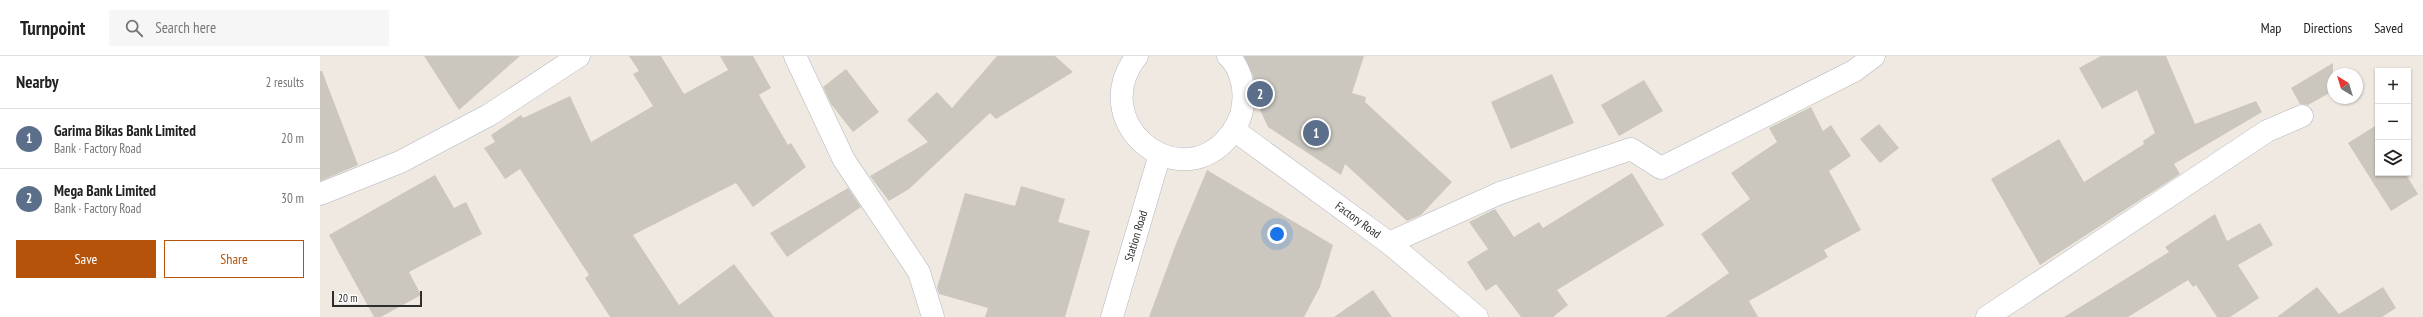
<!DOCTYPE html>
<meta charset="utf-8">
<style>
body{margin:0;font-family:"PT Sans Narrow",sans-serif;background:#f6f6f6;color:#222}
.controls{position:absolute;right:12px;top:12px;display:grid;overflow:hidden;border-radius:0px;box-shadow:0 1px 3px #0004}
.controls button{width:36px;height:36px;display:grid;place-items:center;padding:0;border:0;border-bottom:1px solid #e0e0e0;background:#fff;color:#222;font:20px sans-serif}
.compass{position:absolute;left:2007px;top:12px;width:36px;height:36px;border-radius:50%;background:#fff;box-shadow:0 1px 3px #0004;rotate:322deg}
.scale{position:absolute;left:12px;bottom:10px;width:90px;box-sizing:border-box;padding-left:4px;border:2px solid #2e2e2e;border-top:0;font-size:11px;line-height:14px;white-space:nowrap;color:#2e2e2e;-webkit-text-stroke:3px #fff;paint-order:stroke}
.you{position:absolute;left:957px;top:178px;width:14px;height:14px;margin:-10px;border:3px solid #fff;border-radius:50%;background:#1a73e8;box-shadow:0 0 0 6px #1a73e833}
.badge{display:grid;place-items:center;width:26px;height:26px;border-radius:50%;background:#b45309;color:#fff;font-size:13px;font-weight:700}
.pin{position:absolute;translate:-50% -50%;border:2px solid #fff;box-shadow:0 1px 4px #0006}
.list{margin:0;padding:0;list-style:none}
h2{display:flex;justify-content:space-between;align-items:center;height:52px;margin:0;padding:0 16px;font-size:17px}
h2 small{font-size:13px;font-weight:400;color:#767676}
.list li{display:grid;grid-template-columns:26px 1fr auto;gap:12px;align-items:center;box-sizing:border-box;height:60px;padding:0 16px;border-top:1px solid #e0e0e0}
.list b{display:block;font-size:15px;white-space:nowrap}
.list p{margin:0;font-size:13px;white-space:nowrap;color:#767676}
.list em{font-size:13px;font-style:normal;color:#767676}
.actions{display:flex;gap:8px;padding:12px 16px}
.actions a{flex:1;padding:9px 0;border:1px solid #b45309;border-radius:0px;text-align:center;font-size:14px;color:#b45309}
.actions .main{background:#b45309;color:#fff}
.icon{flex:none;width:22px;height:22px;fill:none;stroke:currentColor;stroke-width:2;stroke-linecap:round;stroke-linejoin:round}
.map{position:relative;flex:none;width:2103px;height:261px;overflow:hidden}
header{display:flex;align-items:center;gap:24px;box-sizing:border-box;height:56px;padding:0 20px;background:#fff;border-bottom:1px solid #e0e0e0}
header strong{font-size:19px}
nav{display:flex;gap:22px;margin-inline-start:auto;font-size:14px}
.search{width:280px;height:36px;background:#f6f6f6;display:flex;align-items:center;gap:10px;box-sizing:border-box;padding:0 14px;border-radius:0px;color:#767676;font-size:15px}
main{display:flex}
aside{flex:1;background:#fff}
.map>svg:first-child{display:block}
</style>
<header>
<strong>Turnpoint</strong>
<div class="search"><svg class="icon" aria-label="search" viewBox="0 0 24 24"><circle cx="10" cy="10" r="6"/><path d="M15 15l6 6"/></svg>Search here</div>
<nav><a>Map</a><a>Directions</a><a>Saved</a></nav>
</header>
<main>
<aside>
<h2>Nearby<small>2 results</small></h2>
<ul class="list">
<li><span class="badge" style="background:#5c6f8a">1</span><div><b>Garima Bikas Bank Limited</b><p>Bank · Factory Road</p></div><em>20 m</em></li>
<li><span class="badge" style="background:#5c6f8a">2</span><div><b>Mega Bank Limited</b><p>Bank · Factory Road</p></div><em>30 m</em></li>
</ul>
<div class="actions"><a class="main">Save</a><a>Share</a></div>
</aside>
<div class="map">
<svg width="2103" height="261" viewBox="0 0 2103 261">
<rect width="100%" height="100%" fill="#efe9e1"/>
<g fill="#cbc7bf">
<path d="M 104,0 L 200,0 L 139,54 Z"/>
<path d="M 309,0 L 341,0 L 364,38 L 408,14 L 400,0 L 433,0 L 451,32 L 439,39 L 468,89 L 471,87 L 486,111 L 433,151 L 416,127 L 313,179 L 359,249 L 414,208 L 454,261 L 290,261 L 265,222 L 269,219 L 200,113 L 185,123 L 164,92 L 175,86 L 171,79 L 201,59 L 203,62 L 250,40 L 271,86 L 333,50 L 313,18 L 319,15 Z"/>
<path d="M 677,0 L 735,0 L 753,16 L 676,63 L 670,57 L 589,133 L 569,145 L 550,120 L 608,86 L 587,64 L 617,36 L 632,52 Z"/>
<path d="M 924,0 L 1044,0 L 1032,37 L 1046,41 L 1045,46 L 1132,126 L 1101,159 L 1087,165 L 1025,108 L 1021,119 L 948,71 L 936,45 L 933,20 Z"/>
<path d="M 1781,0 L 1846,0 L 1875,68 L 1936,45 L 1942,56 L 1854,108 L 1860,118 L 1720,209 L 1671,123 L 1739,83 L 1764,126 L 1824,88 L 1823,85 L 1835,77 L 1817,34 L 1782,53 L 1759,12 Z"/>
<path d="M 2013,7 L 2013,35 L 1988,49 L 1980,48 L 1971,32 Z"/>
<path d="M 526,13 L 559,56 L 533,76 L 511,48 L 503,31 Z"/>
<path d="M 0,15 L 2,15 L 38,109 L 0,125 Z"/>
<path d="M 1232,18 L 1254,67 L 1191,93 L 1171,46 Z"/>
<path d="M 1324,24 L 1343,55 L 1299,80 L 1281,49 Z"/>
<path d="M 1491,51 L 1503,75 L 1511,69 L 1531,100 L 1509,115 L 1541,174 L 1504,194 L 1508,201 L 1429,245 L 1438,261 L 1345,261 L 1409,217 L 1381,178 L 1430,143 L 1411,117 L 1457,86 L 1449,72 Z"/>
<path d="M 1559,68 L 1579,92 L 1560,107 L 1540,83 Z"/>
<path d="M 2055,70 L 2058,75 L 2058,117 L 2085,117 L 2098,138 L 2071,155 L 2028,87 Z"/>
<path d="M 887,114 L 1013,189 L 1000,231 L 984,261 L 829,261 L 856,188 Z"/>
<path d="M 1312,117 L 1344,169 L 1237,234 L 1248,249 L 1233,261 L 1201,261 L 1176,228 L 1166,235 L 1147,206 L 1168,193 L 1149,166 L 1175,153 L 1194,181 L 1219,166 L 1223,172 Z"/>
<path d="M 115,119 L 134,152 L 146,146 L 162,178 L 89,216 L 101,239 L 61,261 L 54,261 L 9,179 Z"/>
<path d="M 701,130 L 745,143 L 738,166 L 770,175 L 745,261 L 665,261 L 668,252 L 619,238 L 617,232 L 645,137 L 695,150 Z"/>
<path d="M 528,132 L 541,151 L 467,201 L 450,177 Z"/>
<path d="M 1895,158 L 1907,185 L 1940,167 L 1953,189 L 1918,209 L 1939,242 L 1910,261 L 1897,261 L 1876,229 L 1873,231 L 1868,224 L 1808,261 L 1744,261 L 1849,196 L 1845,191 Z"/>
<path d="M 1997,231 L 2019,258 L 2063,231 L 2076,252 L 2062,261 L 1957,261 Z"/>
<path d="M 1053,234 L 1072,261 L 1014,261 Z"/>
</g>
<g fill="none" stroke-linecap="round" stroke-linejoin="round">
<g stroke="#b4b7c1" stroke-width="23">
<g id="street">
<path d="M 475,0 L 524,104 L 599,216 L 613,261"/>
<path d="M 0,138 L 80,106 L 169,59 L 259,0"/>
<path d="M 1069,187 L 1180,137 L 1311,93 L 1341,112 L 1534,15 L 1554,0"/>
<path d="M 1667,261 L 1947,75 L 1982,60"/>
</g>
</g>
<g stroke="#b4b7c1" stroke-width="23">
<g id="secondary">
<path d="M 817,0 C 766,65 854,138 905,85 C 915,74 922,63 923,48 C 925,32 921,12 908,0"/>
<path d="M 914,74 L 1069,187 L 1157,261"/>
<path d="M 792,261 L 840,98"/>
</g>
</g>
<use href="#street" stroke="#fff" stroke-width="22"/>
<use href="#secondary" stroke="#fff" stroke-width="22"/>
</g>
<g text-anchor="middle" stroke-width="4" stroke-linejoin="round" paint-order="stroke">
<g font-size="12" fill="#2e2e2e" stroke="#fff">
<text transform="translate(1038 164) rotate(36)" y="4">Factory Road</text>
<text transform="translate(816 180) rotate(-73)" y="4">Station Road</text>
</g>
</g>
</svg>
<div class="controls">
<button>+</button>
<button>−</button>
<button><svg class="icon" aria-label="layers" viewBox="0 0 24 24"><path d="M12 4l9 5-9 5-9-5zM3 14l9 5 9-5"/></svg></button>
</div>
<svg class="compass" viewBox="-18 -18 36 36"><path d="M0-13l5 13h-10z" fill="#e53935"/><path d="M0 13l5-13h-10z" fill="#767676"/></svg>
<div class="scale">20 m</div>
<div class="you"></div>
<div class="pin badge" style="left:996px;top:77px;background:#5c6f8a">1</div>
<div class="pin badge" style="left:940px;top:38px;background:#5c6f8a">2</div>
</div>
</main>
